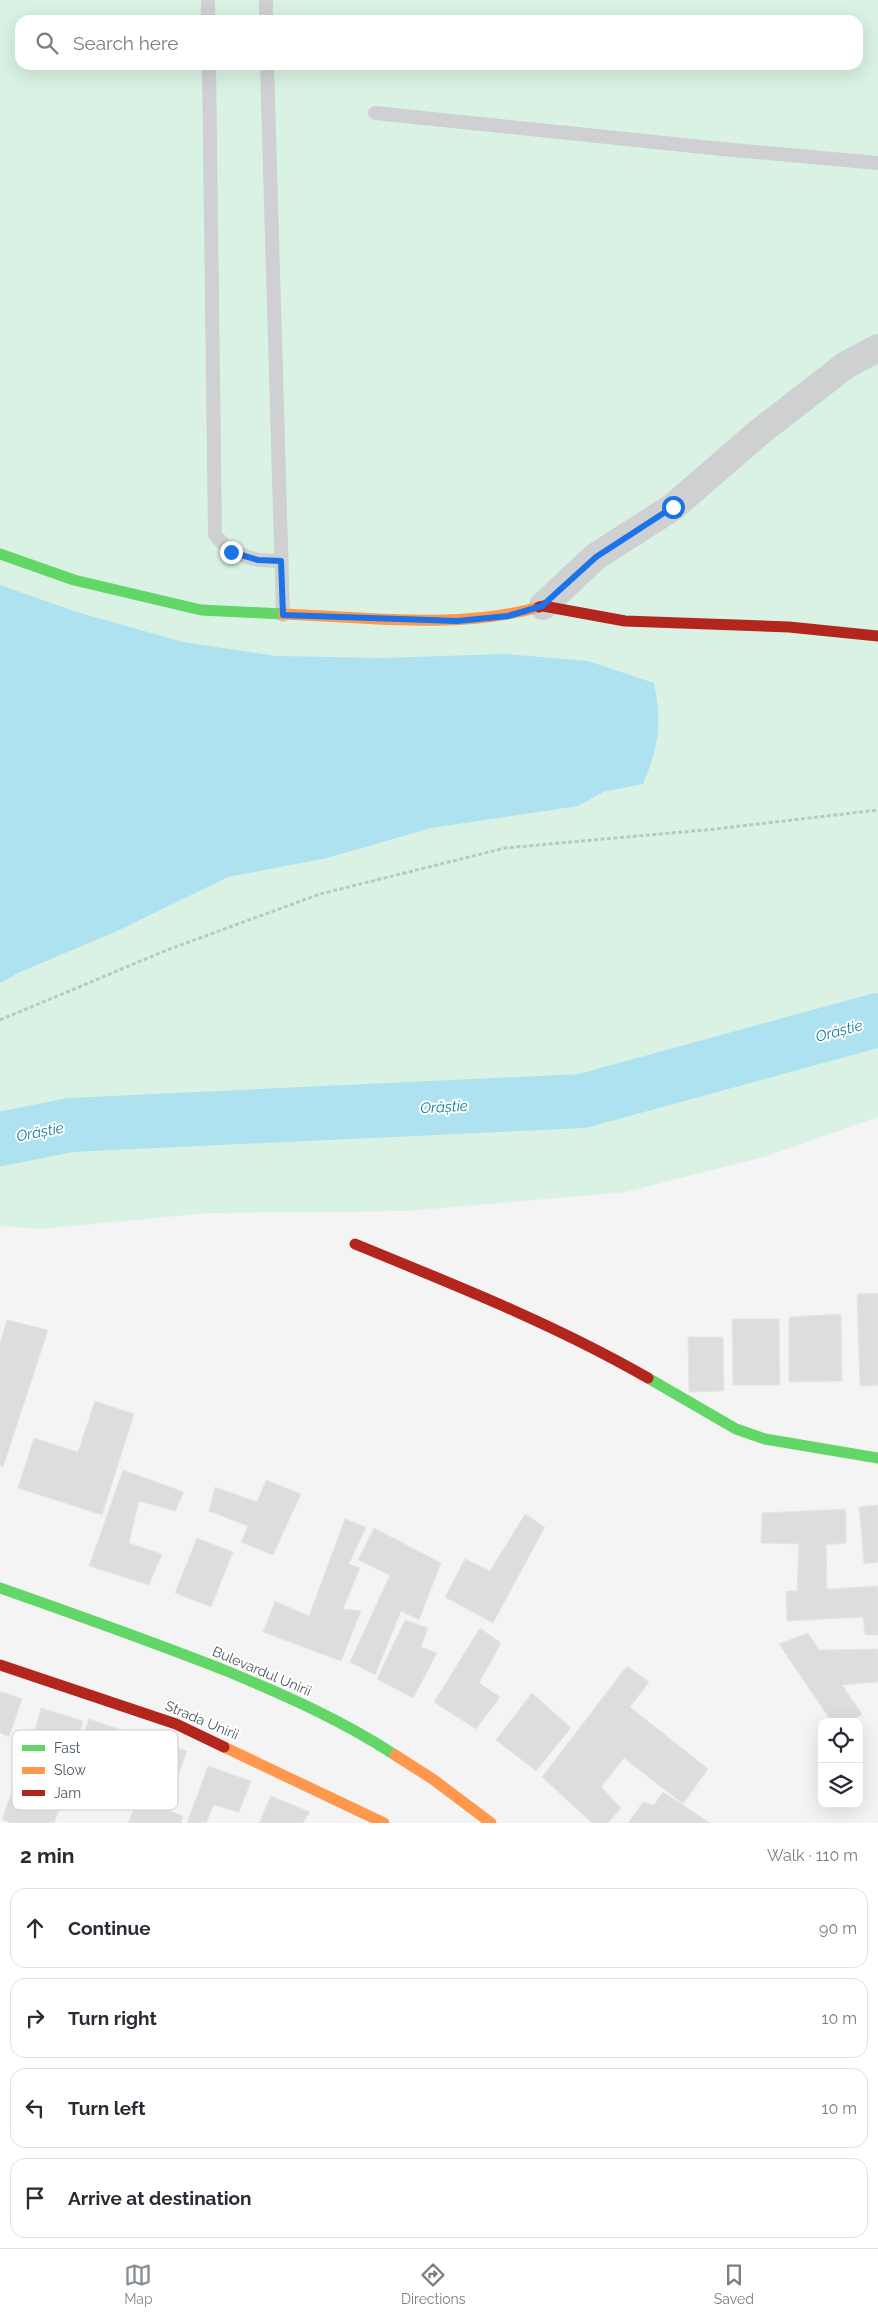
<!DOCTYPE html>
<meta charset="utf-8">
<style>
body{margin:0;font-family:Raleway,sans-serif;background:#f2f2f3;color:#2b2b33}
.controls{position:absolute;right:15px;bottom:15px;display:grid;overflow:hidden;border-radius:10px;box-shadow:0 5px 20px #0002}
.controls button{width:45px;height:45px;display:grid;place-items:center;padding:0;border:0;border-bottom:1px solid #e1e1e2;background:#fff;color:#2b2b33;font:25px sans-serif}
.stop{position:absolute;width:15px;height:15px;margin:-11px;border:4px solid #1a73e8;border-radius:50%;background:#fff}
.stop.end{background:#1a73e8;border-color:#fff;box-shadow:0 1px 5px #0008}
.list{margin:0;padding:0;list-style:none}
h2{display:flex;justify-content:space-between;align-items:center;height:65px;margin:0;padding:0 20px;font-size:21px}
h2 small{font-size:16px;font-weight:400;color:#7c7c81}
.list li{display:grid;grid-template-columns:32px 1fr auto;gap:15px;align-items:center;box-sizing:border-box;height:80px;margin:0 10px 10px;padding:0 10px;border:1px solid #e1e1e2;border-radius:15px}
.list b{display:block;font-size:19px;white-space:nowrap}
.list em{font-size:16px;font-style:normal;color:#7c7c81}
.icon{flex:none;width:28px;height:28px;fill:none;stroke:currentColor;stroke-width:2;stroke-linecap:round;stroke-linejoin:round}
.map{position:relative;flex:none;width:878px;height:1823px;overflow:hidden}
.search{position:absolute;background:#fff;box-shadow:0 5px 20px #0002;left:15px;right:15px;top:15px;height:55px;display:flex;align-items:center;gap:12px;box-sizing:border-box;padding:0 18px;border-radius:15px;color:#7c7c81;font-size:19px}
.sheet{height:425px;background:#fff}
nav{display:flex;justify-content:space-around;align-items:center;box-sizing:border-box;height:70px;border-top:1px solid #e1e1e2;background:#fff;font-size:14px;color:#7c7c81}
nav a{display:grid;justify-items:center;gap:2px}
nav .on{color:#868d94}
.map>svg:first-child{display:block}
</style>
<div class="map">
<svg width="878" height="1823" viewBox="0 0 878 1823">
<rect width="100%" height="100%" fill="#f4f4f4"/>
<path fill="#d9f2e3" fill-rule="evenodd" d="M 0,0 L 878,0 L 878,1117 L 767,1156 L 626,1192 L 408,1211 L 208,1213 L 41,1229 L 0,1226 ZM 20,20 L 858,20 L 858,65 L 20,65 Z"/>
<path fill="#aee2f0" d="M 0,585 L 77,612 L 183,642 L 276,656 L 383,658 L 505,654 L 588,661 L 654,683 C 662,725 659,745 643,784 L 603,792 L 578,806 L 431,828 L 327,858 L 228,877 L 115,932 L 20,972 L 0,983 Z"/>
<g fill="none" stroke-linecap="round" stroke-linejoin="round">
<path stroke="#aee2f0" stroke-width="54" d="M 0,1139 L 70,1125 L 582,1101 L 878,1020"/>
</g>
<g fill="#ddddde" stroke="#e5e6e7">
<path d="M 878,1293 L 878,1385 L 860,1386 L 857,1294 Z"/>
<path d="M 841,1314 L 842,1381 L 789,1382 L 789,1317 Z"/>
<path d="M 732,1319 L 779,1319 L 780,1385 L 733,1385 Z"/>
<path d="M 7,1320 L 48,1330 L 3,1467 L 0,1466 L 0,1343 Z"/>
<path d="M 688,1337 L 723,1337 L 724,1391 L 689,1392 Z"/>
<path d="M 95,1401 L 134,1414 L 102,1515 L 18,1488 L 34,1438 L 78,1452 Z"/>
<path d="M 123,1470 L 184,1492 L 175,1511 L 139,1501 L 129,1543 L 162,1554 L 149,1585 L 89,1566 Z"/>
<path d="M 266,1480 L 301,1494 L 273,1555 L 241,1542 L 248,1526 L 209,1511 L 215,1487 L 257,1502 Z"/>
<path d="M 878,1505 L 878,1562 L 864,1564 L 859,1507 Z"/>
<path d="M 846,1509 L 846,1543 L 826,1545 L 827,1589 L 878,1586 L 878,1635 L 865,1635 L 863,1617 L 787,1621 L 786,1591 L 797,1591 L 799,1544 L 761,1543 L 762,1513 Z"/>
<path d="M 525,1514 L 545,1527 L 493,1623 L 445,1597 L 465,1559 L 490,1571 Z"/>
<path d="M 345,1519 L 366,1527 L 349,1564 L 360,1568 L 343,1609 L 361,1611 L 341,1661 L 263,1632 L 275,1601 L 309,1616 Z"/>
<path d="M 374,1528 L 441,1563 L 419,1620 L 401,1611 L 375,1675 L 350,1662 L 390,1575 L 358,1560 Z"/>
<path d="M 197,1538 L 233,1552 L 211,1607 L 175,1593 Z"/>
<path d="M 405,1620 L 428,1628 L 421,1647 L 437,1653 L 413,1698 L 377,1679 Z"/>
<path d="M 480,1628 L 501,1643 L 479,1683 L 500,1697 L 476,1729 L 434,1702 Z"/>
<path d="M 808,1633 L 819,1650 L 878,1649 L 878,1682 L 842,1685 L 862,1714 L 849,1722 L 832,1722 L 779,1644 Z"/>
<path d="M 627,1666 L 649,1682 L 630,1707 L 708,1769 L 683,1804 L 624,1758 L 601,1787 L 621,1808 L 608,1823 L 592,1823 L 542,1777 Z"/>
<path d="M 0,1691 L 22,1699 L 9,1737 L 0,1733 Z"/>
<path d="M 532,1693 L 571,1728 L 536,1771 L 496,1740 Z"/>
<path d="M 41,1708 L 83,1721 L 71,1758 L 31,1745 Z"/>
<path d="M 89,1719 L 125,1731 L 118,1754 L 107,1750 L 93,1785 L 67,1776 Z"/>
<path d="M 155,1741 L 187,1751 L 173,1790 L 145,1781 Z"/>
<path d="M 208,1766 L 251,1781 L 239,1812 L 214,1805 L 206,1823 L 187,1823 Z"/>
<path d="M 16,1780 L 64,1798 L 54,1823 L 10,1823 L 2,1819 Z"/>
<path d="M 663,1792 L 710,1823 L 628,1823 L 643,1802 L 654,1805 Z"/>
<path d="M 271,1796 L 310,1812 L 303,1823 L 259,1823 Z"/>
<path d="M 138,1798 L 183,1816 L 181,1823 L 128,1823 Z"/>
</g>
<g fill="none" stroke-linecap="round" stroke-linejoin="round">
<path stroke="#bcc7c4" stroke-width="3" stroke-dasharray="4 2.5" stroke-linecap="butt" d="M 0,1020 L 167,950 L 320,894 L 505,848 L 715,829 L 878,810"/>
<g stroke="#ced0d2" stroke-width="14">
<path d="M 208,0 L 208,20"/>
<path d="M 266,0 L 266,20"/>
<path d="M 209,65 L 215,535 L 231,552 L 258,560 L 281,561"/>
<path d="M 267,65 L 283,615"/>
<path d="M 375,113 L 722,149 L 878,163"/>
</g>
<path stroke="#ced0d2" stroke-width="28" d="M 543,606 L 595,557 L 673,507 L 757,434 L 846,365 L 878,348"/>
<g stroke="#63d668" stroke-width="11">
<path d="M 0,554 L 74,580 L 201,610 L 283,614"/>
<path d="M 648,1378 L 736,1429 L 765,1439 L 878,1458"/>
<path d="M 0,1588 C 77,1615 153,1642 229,1672 C 287,1696 343,1721 395,1755"/>
</g>
<g stroke="#ff974d" stroke-width="11">
<path d="M 283,614 C 366,617 458,630 539,607"/>
<path d="M 224,1747 L 384,1823"/>
<path d="M 395,1755 L 434,1780 L 491,1823"/>
</g>
<g stroke="#b3261e" stroke-width="11">
<path d="M 539,607 L 543,606 L 625,621 L 789,627 L 878,636"/>
<path d="M 355,1244 C 455,1285 554,1324 648,1378"/>
<path d="M 0,1665 L 176,1724 L 224,1747"/>
</g>
</g>
<g fill="none" stroke-linecap="round" stroke-linejoin="round">
<path stroke="#1a73e8" stroke-width="6" d="M 231,552 L 258,560 L 281,561 L 283,615 L 457,621 L 508,616 L 542,606 L 596,557 L 673,507"/>
</g>
<g text-anchor="middle" stroke-width="4" stroke-linejoin="round" paint-order="stroke">
<g font-size="14" fill="#4a5661" stroke="#fff">
<text transform="translate(262 1671) rotate(23)" y="5">Bulevardul Unirii</text>
<text transform="translate(202 1720) rotate(23)" y="5">Strada Unirii</text>
</g>
<g font-size="15" font-style="italic" fill="#0c7c9b" stroke="#fff">
<text transform="translate(839 1031) rotate(-15)" y="5">Orăștie</text>
<text transform="translate(444 1107) rotate(-3)" y="5">Orăștie</text>
<text transform="translate(40 1132) rotate(-11)" y="5">Orăștie</text>
</g>
</g>
<rect x="12" y="1730" width="166" height="80" rx="8" fill="#fff" stroke="#c9ccd0" stroke-width="1"/>
<rect x="22" y="1745" width="23" height="6" fill="#63d668"/>
<rect x="22" y="1767" width="23" height="7" fill="#ff974d"/>
<rect x="22" y="1790" width="23" height="6" fill="#b3261e"/>
<g font-size="14" fill="#4a5661">
<text x="54" y="1753">Fast</text>
<text x="54" y="1775">Slow</text>
<text x="54" y="1798">Jam</text>
</g>
</svg>
<div class="controls">
<button><svg class="icon" aria-label="locate" viewBox="0 0 24 24"><circle cx="12" cy="12" r="6"/><path d="M12 2v4M12 18v4M2 12h4M18 12h4"/></svg></button>
<button><svg class="icon" aria-label="layers" viewBox="0 0 24 24"><path d="M12 4l9 5-9 5-9-5zM3 14l9 5 9-5"/></svg></button>
</div>
<div class="stop" style="left:673px;top:507px"></div>
<div class="stop end" style="left:231px;top:552px"></div>
<div class="search"><svg class="icon" aria-label="search" viewBox="0 0 24 24"><circle cx="10" cy="10" r="6"/><path d="M15 15l6 6"/></svg>Search here</div>
</div>
<section class="sheet">
<h2>2 min<small>Walk · 110 m</small></h2>
<ul class="list">
<li><svg class="icon" aria-label="ahead" viewBox="0 0 24 24"><path d="M12 20V5M6 11l6-6 6 6"/></svg><div><b>Continue</b></div><em>90 m</em></li>
<li><svg class="icon" aria-label="right" viewBox="0 0 24 24"><path d="M7 20v-9h11M14 6l5 5-5 5"/></svg><div><b>Turn right</b></div><em>10 m</em></li>
<li><svg class="icon" aria-label="left" viewBox="0 0 24 24"><path d="M17 20v-9H6M10 6l-5 5 5 5"/></svg><div><b>Turn left</b></div><em>10 m</em></li>
<li><svg class="icon" aria-label="arrive" viewBox="0 0 24 24"><path d="M6 21V4h12l-3 4 3 4H6"/></svg><div><b>Arrive at destination</b></div></li>
</ul>
</section>
<nav>
<a class="on"><svg class="icon" aria-label="map" viewBox="0 0 24 24"><path d="M3 6l6-2 6 2 6-2v14l-6 2-6-2-6 2zM9 4v14M15 6v14"/></svg>Map</a>
<a><svg class="icon" aria-label="directions" viewBox="0 0 24 24"><path d="M12 3l9 9-9 9-9-9zM9 14v-3h6M13 9l2 2-2 2"/></svg>Directions</a>
<a><svg class="icon" aria-label="saved" viewBox="0 0 24 24"><path d="M7 4h10v16l-5-4-5 4z"/></svg>Saved</a>
</nav>
